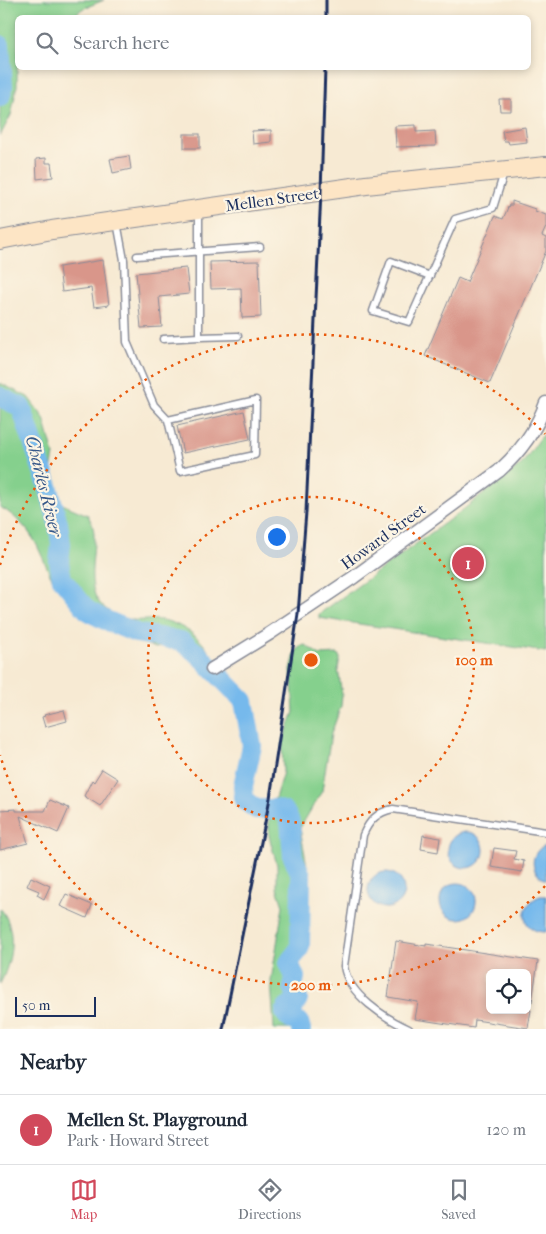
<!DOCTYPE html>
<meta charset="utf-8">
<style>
body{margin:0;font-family:"IM FELL French Canon",serif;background:#f6f6f7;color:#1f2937}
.controls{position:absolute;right:15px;bottom:15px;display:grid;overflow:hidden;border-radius:8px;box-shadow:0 2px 8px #0003}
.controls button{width:45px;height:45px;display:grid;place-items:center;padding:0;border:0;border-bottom:1px solid #e0e1e3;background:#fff;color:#1f2937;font:25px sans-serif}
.scale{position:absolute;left:15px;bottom:12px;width:81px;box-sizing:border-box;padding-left:5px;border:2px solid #1b2f5e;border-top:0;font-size:14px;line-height:18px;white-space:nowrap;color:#1b2f5e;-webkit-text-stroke:4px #fcf5e5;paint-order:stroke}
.you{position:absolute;left:276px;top:536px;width:18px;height:18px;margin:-12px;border:4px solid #fff;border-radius:50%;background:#1a73e8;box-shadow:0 0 0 8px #1a73e833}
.badge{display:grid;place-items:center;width:32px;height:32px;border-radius:50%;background:#d1495b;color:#fff;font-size:16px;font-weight:700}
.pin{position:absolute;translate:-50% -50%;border:2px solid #fff;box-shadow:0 1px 5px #0006}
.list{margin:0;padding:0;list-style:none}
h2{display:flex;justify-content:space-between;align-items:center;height:65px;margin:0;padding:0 20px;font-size:21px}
h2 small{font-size:16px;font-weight:400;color:#747a83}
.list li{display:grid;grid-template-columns:32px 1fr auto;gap:15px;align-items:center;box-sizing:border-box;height:70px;padding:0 20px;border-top:1px solid #e0e1e3}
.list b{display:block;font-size:19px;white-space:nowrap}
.list p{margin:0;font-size:16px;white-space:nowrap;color:#747a83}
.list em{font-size:16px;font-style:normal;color:#747a83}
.icon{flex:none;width:28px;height:28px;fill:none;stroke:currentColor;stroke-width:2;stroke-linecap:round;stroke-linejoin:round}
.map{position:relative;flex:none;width:546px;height:1029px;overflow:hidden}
.search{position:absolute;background:#fff;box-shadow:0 2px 8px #0003;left:15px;right:15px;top:15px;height:55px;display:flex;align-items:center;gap:12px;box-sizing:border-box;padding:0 18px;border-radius:8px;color:#747a83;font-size:19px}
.sheet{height:135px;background:#fff}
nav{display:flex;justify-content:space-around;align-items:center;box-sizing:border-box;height:70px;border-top:1px solid #e0e1e3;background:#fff;font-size:14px;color:#747a83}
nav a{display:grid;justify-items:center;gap:2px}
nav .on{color:#d1495b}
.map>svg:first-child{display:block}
</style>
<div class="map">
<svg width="546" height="1029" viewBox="0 0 546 1029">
<rect width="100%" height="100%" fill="#fcf5e5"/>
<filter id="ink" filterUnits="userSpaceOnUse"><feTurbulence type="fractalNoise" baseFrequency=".02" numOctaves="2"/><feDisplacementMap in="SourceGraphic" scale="10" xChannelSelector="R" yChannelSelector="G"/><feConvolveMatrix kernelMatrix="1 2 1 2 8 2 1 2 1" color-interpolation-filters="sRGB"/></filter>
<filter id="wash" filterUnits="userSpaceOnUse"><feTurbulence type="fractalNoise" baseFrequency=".0096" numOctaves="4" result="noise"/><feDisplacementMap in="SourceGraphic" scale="20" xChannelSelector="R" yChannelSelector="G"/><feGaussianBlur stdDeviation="1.12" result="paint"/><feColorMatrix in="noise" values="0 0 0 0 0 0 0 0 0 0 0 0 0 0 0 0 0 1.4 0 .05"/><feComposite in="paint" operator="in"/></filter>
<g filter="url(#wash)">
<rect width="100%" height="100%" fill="#f7ead3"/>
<g fill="#85d08d" stroke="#508076">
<path d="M 0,0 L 104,0 L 82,9 L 75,15 L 69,17 L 18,18 L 17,86 L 11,115 L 0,136 Z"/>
<path d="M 0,383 L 28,397 L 44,418 L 54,455 L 50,476 L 55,494 L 62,504 L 88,515 C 90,520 94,527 94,533 C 95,553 88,575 95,595 C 100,609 117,617 132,620 C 143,621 156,618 167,621 C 184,626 200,637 209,652 L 207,660 C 193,660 184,645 170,644 C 164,643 161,648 155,648 C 123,634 87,623 64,595 C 52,582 47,567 40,552 C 33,534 17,516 0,507 Z"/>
<path d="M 546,430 L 546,652 L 319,618 L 319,614 L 460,512 L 522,464 Z"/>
<path d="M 305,645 L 320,655 L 338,654 L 340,658 L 338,669 L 342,695 L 341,706 L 331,734 L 322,791 L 300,828 L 309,877 L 290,976 L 298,1029 L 274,1029 L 271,981 L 283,906 L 277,888 L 277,865 L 269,836 L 269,818 L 283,772 L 282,743 L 294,712 L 291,669 L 295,653 L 300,646 Z"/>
<path d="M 0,908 C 18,929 12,961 0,984 Z"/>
</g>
<g fill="#76b9ec" stroke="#4874a5">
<circle cx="466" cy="850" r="18"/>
<path d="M 546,845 L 546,880 C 529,873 529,852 546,845 Z"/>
<circle cx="386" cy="890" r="18"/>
<circle cx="458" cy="901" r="18"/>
<path d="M 540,896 L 546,896 L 546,932 C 521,933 517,905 540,896 Z"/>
</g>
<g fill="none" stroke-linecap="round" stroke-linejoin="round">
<g stroke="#76b9ec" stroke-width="20">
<path d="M 0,45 L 3,86 L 0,97"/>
<path d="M 0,397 L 21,407 L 48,486 L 58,523 L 61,544 L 59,562 L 62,579 L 87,610 L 103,619 L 136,633 L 181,641 L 198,654 L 244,701 L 252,746 L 243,786 L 244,800 L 256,809 L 277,809 L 285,812 L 290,822 L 293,857 L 301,875 L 300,946 C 298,954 292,956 289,963 L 295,977 L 293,987 L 298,999 L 295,1005 L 291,1005 L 286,1009 L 285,1013 L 290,1019 L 299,1022 L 301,1029"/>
</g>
</g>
<g id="blocks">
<g fill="#d9968a">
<path d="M 499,99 L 511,99 L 511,111 L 500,111 Z"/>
<path d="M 416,125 L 416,132 L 435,131 L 436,146 L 396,147 L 395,126 Z"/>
<path d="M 525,127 L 527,142 L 509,144 L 508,141 L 504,141 L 502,131 Z"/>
<path d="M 271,130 L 271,142 L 253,144 L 252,131 Z"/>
<rect x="184" y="134" width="16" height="14"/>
<path d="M 129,156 L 131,169 L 113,173 L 110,159 Z"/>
<path d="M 46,158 L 46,163 L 51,163 L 53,177 L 37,179 L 36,159 Z"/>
<path d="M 512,201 L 535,209 L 535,211 L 546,215 L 546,227 L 542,236 L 546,238 L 546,251 L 490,383 L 425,356 L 458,278 L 467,282 L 495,216 L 503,219 L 509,205 L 512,205 Z"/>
<path d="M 103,260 L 109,305 L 94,307 L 91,288 L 62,292 L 59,267 Z"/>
<path d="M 259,261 L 261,317 L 242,318 L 241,288 L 211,289 L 210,262 Z"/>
<path d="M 186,268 L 189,294 L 159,297 L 162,327 L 141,328 L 136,273 Z"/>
<path d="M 244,411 L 250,439 L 183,453 L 177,426 Z"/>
<path d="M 64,710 L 67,721 L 45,727 L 42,717 L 45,716 L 44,715 Z"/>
<path d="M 102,769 L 118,779 L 100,806 L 84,796 L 92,780 L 94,782 Z"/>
<path d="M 50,800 L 69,808 L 58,833 L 20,816 L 28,843 L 0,850 L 0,810 L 16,809 L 16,811 L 45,811 Z"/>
<path d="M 423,835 L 440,838 L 438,852 L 421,849 Z"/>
<path d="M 494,848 L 516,851 L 514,859 L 524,861 L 522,872 L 491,867 Z"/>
<path d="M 31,877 L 50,886 L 44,899 L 37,895 L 39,891 L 27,886 Z"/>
<path d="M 66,894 L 92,905 L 87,918 L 60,906 Z"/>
<path d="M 396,941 L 426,946 L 426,944 L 538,961 L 532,1002 L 527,1001 L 527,973 L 490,973 L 490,1010 L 531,1010 L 528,1028 L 475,1020 L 474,1028 L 415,1019 L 418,1002 L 388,997 Z"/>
</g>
</g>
</g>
<g filter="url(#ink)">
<use href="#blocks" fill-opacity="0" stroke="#898c98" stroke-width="1"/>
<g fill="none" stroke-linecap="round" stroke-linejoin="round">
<g stroke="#898c98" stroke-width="9">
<g id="lane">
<path d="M 117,222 L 124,260 L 127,342 L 154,405 L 168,420 L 256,400 L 255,455 L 180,471 L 168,420"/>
<path d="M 137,256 L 260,247"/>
<path d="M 430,276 L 391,261 L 373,311 L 409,322 L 455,219 L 493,208 L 504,173"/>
<path d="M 199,337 L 238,336"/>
<path d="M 163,339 L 199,337 L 199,210"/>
<path d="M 409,1029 C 385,1018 348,995 344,966 L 363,835 C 369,821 377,812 393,809 L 546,832"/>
</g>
</g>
<g stroke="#898c98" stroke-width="15">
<path id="street" d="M 212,669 L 269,634 L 354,577 L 499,471 C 520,452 536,431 546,403"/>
</g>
<g stroke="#898c98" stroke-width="20">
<path id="secondary" d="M 0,240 L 52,230 L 366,185 L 546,166"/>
</g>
<use href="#lane" stroke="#fff" stroke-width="6"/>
<use href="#street" stroke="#fff" stroke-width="12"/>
<use href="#secondary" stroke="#fde5c5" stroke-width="18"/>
<g stroke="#1b2f5e" stroke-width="3">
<path d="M 326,18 L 326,0"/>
<path d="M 223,1029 L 270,798 L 298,614 L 306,512 L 321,192 L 325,68"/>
</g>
</g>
</g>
<g fill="none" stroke="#e8590c" stroke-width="2.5" stroke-dasharray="2.5 5">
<circle cx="311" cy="660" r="163"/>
<path d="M545 886A325 325 0 0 1 0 755M0 565A325 325 0 0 1 545 434"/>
</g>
<g text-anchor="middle" stroke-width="4.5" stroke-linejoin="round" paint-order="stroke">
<g font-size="16" fill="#1b2f5e" stroke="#fcf5e5">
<text transform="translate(272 199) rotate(-8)" y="6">Mellen Street</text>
<text transform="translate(383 536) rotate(-36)" y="6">Howard Street</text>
</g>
<g font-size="18" font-style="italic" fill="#365889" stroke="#fcf5e5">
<text transform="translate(44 486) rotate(76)" y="6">Charles River</text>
</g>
</g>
<circle cx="311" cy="660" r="8" fill="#e8590c" stroke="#fcf5e5" stroke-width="2.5"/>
<g font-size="15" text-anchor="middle" font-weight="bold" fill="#e8590c" stroke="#fcf5e5" stroke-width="4.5" stroke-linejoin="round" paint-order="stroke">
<text x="474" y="665">100 m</text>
<text x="311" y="990">200 m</text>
</g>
</svg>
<div class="controls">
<button><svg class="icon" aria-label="locate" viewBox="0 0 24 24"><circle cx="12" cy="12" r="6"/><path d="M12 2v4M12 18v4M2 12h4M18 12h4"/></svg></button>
</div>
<div class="scale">50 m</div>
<div class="you"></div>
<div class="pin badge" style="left:468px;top:563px">1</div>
<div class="search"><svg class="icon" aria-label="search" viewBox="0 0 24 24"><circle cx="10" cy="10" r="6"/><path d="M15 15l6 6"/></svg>Search here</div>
</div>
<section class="sheet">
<h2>Nearby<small></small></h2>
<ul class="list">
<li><span class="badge">1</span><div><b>Mellen St. Playground</b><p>Park · Howard Street</p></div><em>120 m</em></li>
</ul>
</section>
<nav>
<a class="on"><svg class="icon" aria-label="map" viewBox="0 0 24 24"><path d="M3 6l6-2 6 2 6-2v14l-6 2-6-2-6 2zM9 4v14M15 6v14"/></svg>Map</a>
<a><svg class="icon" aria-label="directions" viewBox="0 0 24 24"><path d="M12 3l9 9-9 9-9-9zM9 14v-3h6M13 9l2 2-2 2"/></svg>Directions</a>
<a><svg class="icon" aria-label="saved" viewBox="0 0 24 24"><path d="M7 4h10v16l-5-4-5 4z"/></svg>Saved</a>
</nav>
